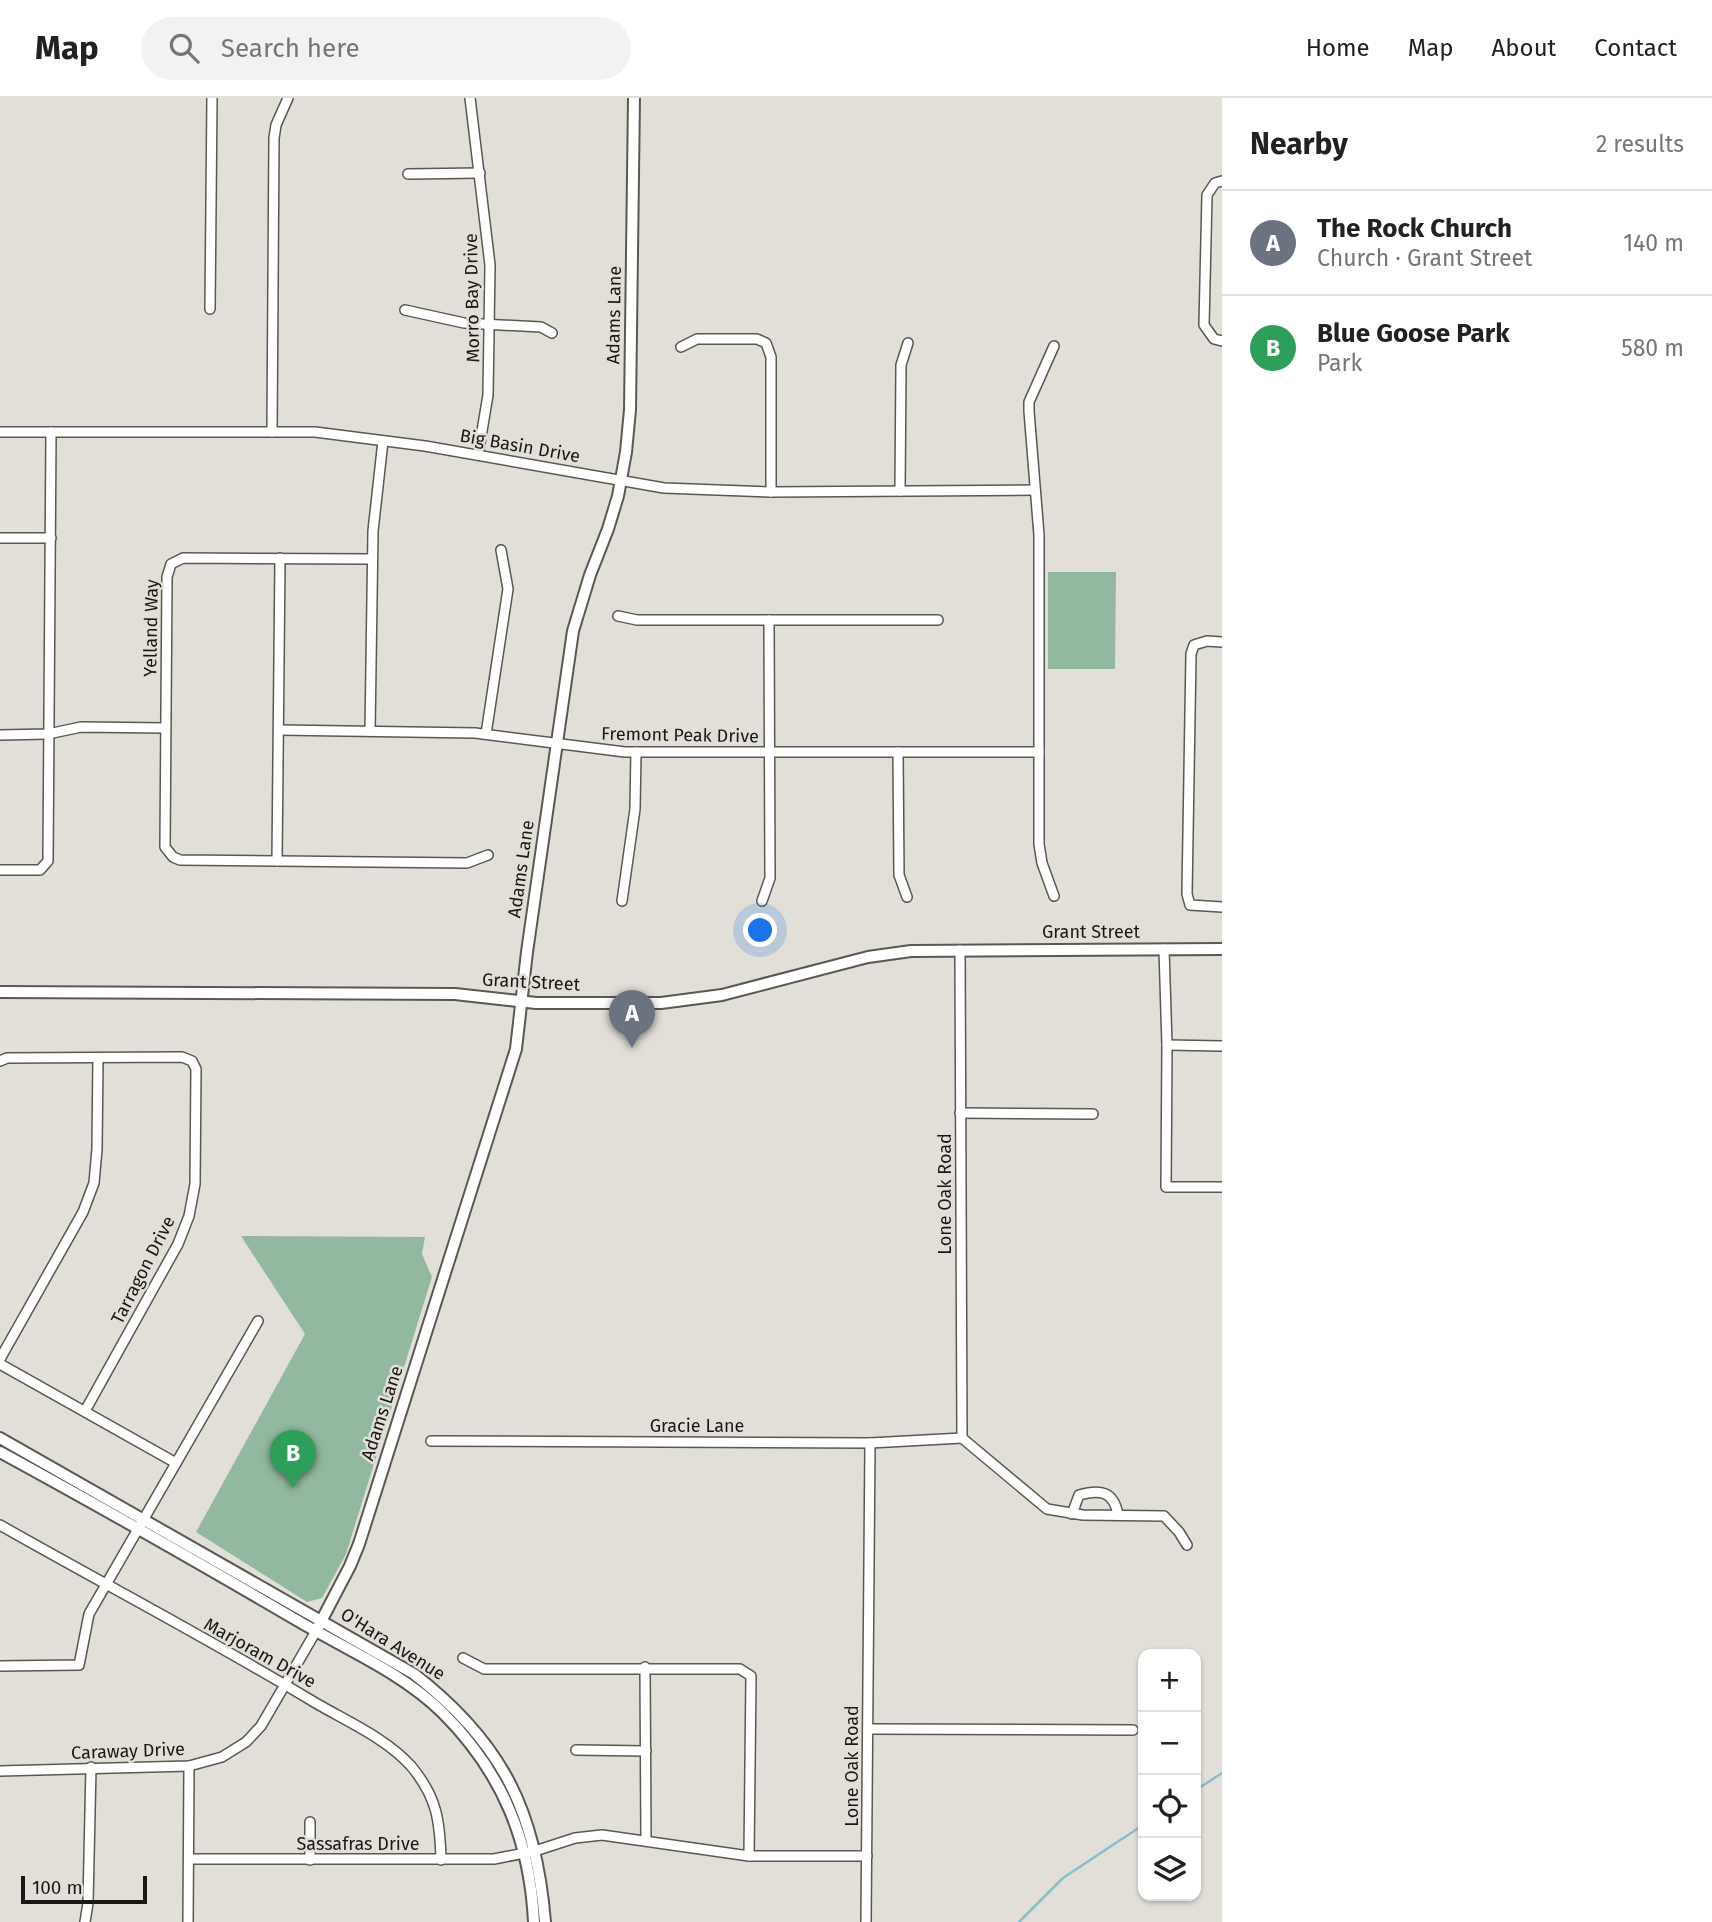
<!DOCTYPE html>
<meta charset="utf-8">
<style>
body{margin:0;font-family:"Fira Sans",sans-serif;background:#f2f2f2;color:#202124}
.controls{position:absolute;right:21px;bottom:21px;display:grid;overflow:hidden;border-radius:14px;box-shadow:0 2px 5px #0004}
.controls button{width:63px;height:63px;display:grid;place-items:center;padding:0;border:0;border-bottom:2px solid #e0e0e0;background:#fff;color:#202124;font:35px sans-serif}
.scale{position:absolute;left:21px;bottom:18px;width:126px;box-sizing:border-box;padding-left:7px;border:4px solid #191815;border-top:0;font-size:19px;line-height:24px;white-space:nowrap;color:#191815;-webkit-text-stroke:5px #e2dfd8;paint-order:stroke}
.you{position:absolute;left:761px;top:833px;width:24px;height:24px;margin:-18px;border:5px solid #fff;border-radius:50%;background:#1a73e8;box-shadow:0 0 0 10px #1a73e833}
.badge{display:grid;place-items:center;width:46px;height:46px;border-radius:50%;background:#265e78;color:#fff;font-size:23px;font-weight:700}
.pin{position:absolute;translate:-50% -58px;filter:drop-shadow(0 2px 4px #0008)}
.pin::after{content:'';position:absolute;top:37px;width:24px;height:21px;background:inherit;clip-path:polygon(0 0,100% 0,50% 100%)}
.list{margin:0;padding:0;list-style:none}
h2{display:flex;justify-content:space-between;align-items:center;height:91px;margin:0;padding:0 28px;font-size:30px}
h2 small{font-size:23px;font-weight:400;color:#757577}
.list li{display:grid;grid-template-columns:46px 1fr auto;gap:21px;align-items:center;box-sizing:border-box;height:105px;padding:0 28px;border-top:2px solid #e0e0e0}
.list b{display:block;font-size:26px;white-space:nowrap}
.list p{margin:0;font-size:23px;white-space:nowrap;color:#757577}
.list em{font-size:23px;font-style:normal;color:#757577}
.icon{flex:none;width:38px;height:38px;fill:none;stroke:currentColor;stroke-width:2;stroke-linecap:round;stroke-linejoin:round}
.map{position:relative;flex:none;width:1222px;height:1824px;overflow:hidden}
header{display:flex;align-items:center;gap:42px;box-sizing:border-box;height:98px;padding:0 35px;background:#fff;border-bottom:2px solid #e0e0e0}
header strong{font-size:33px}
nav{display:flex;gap:38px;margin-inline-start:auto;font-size:24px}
.search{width:490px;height:63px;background:#f2f2f2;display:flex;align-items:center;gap:18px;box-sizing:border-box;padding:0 24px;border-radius:38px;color:#757577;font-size:26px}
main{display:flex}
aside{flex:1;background:#fff}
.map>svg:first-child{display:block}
</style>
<header>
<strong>Map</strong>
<div class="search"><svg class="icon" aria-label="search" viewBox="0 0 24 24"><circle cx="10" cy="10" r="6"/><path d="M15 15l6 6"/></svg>Search here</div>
<nav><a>Home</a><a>Map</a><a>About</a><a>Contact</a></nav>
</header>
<main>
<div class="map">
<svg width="1222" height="1824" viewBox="0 0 1222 1824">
<rect width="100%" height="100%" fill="#e2dfd8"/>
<g fill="#92b99f">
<path d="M 1048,474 L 1116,474 L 1115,571 L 1048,571 Z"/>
<path d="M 241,1138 L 425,1139 L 422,1156 L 432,1179 L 346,1456 L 322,1500 L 307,1504 L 196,1434 L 305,1236 Z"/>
</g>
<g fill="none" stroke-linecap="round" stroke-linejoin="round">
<g stroke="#86bece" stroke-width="2.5">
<path d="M 1196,1692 L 1222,1675"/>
<path d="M 1019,1824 L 1063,1780 L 1143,1727"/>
</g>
<g stroke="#5a5852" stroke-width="12">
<g id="minor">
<path d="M 470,0 L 490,167 L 488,297 L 478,357"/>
<path d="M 408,76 L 480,75"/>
<path d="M 1222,83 L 1215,85 L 1207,97 L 1204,227 L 1214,241 L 1222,243"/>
<path d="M 210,211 L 212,0"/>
<path d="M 405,212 L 464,225 L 541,229 L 552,235"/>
<path d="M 681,249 L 697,241 L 757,241 L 766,245 L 771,259 L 771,394"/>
<path d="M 0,334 L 315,334 L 425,348 L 664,390 L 771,394 L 1035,392"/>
<path d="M 272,334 L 274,40 L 276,27 L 288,0"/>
<path d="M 900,393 L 901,267 L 908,245"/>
<path d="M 0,440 L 51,440"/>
<path d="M 372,461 L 183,460 L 171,466 L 167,479 L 165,749 L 173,759 L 180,762 L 467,765 L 488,757"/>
<path d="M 618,518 L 637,522 L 938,522"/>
<path d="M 1222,544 L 1207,543 L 1194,547 L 1191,556 L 1187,796 L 1190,807 L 1222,809"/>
<path d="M 279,632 L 475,635 L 625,654 L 1039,654"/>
<path d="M 370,633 L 373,433 L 383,343"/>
<path d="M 486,636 L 508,491 L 501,452"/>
<path d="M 0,637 L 48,636 L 81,629 L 165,630"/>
<path d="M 898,654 L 899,777 L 907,799"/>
<path d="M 277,763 L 280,460"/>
<path d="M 0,772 L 40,772 L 48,763 L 51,334"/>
<path d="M 1054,798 L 1042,765 L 1039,746 L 1039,437 L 1029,313 L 1029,304 L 1054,248"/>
<path d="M 622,803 L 635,711 L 636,654"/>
<path d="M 762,803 L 770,780 L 769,522"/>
<path d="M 1164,851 L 1167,947 L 1166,1089 L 1222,1089"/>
<path d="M 960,852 L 962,1340"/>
<path d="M 1167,947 L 1222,948"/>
<path d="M 0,963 L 7,960 L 182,959 L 192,963 L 196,971 L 195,1086 L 189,1118 L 178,1146 L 85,1313"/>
<path d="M 960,1015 L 1093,1016"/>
<path d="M 0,1261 L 83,1114 L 94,1085 L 97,1051 L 98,960"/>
<path d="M 0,1266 L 176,1365"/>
<path d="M 962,1340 L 1047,1411 L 1083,1417 L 1164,1418 L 1179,1434 L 1187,1447"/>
<path d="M 431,1343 L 870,1345 L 962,1340"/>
<path d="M 1072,1416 L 1079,1397 C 1100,1391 1114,1393 1118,1417"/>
<path d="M 0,1427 C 104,1486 211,1542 314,1604 C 346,1623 386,1640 411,1668 C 437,1699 440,1723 441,1762"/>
<path d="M 463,1560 L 484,1571 L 740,1571 L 751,1578 L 749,1758"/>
<path d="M 0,1568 L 79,1567 L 89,1516 L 258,1223"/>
<path d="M 645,1569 L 646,1742"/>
<path d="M 868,1631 L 1133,1632"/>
<path d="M 576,1652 L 646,1653"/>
<path d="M 0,1673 L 189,1668 L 222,1659 L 246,1644 L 261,1628 L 316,1533"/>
<path d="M 310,1724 L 310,1762"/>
<path d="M 189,1761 L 494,1761 L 535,1753 L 575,1740 L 602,1737 L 749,1758 L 867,1758"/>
<path d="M 85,1824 L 88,1805 L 91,1669"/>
<path d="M 188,1824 L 189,1668"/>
<path d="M 866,1824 L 870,1345"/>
</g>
</g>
<g stroke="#5a5852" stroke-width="14">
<g id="tertiary">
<path d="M 0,894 L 455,896 L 536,905 L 661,905 L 722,897 L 868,859 L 911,853 L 1222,851"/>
<path d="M 0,1340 L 414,1576 C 503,1645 536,1714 545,1824"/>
<path d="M 0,1354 C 101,1409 201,1466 300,1524 C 348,1552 404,1576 443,1615 C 502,1674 530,1742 534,1824"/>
<path d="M 316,1533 L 350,1468 L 359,1446 L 516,951 L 527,854 L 573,533 L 590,477 L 608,431 L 618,398 L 626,354 L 630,312 L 634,0"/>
</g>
</g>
<use href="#minor" stroke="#fff" stroke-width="9"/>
<use href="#tertiary" stroke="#fff" stroke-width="10"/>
</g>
<g text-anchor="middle" stroke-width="5" stroke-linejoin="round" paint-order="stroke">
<g font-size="18" fill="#191815" stroke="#e2dfd8">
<text transform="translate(472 200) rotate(-91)" y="6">Morro Bay Drive</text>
<text transform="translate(614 217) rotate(-89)" y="6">Adams Lane</text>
<text transform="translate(520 348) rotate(10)" y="6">Big Basin Drive</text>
<text transform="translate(151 530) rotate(-89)" y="6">Yelland Way</text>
<text transform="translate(680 637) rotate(1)" y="6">Fremont Peak Drive</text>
<text transform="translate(521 771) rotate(-82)" y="6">Adams Lane</text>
<text x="1091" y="840">Grant Street</text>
<text transform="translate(531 884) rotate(3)" y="6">Grant Street</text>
<text transform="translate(945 1096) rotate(-90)" y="6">Lone Oak Road</text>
<text transform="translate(143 1172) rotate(-63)" y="6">Tarragon Drive</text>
<text transform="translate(382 1315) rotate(-72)" y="6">Adams Lane</text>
<text x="697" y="1334">Gracie Lane</text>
<text transform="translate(393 1546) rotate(32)" y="6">O'Hara Avenue</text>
<text transform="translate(260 1555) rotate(29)" y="6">Marjoram Drive</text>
<text transform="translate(128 1653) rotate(-2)" y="6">Caraway Drive</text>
<text transform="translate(852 1668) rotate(-90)" y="6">Lone Oak Road</text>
<text x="358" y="1752">Sassafras Drive</text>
</g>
</g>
</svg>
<div class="controls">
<button>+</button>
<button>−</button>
<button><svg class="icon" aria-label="locate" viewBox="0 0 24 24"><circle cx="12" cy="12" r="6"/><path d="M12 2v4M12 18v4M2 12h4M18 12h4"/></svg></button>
<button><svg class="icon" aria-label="layers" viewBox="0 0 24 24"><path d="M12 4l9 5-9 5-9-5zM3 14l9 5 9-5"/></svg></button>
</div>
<div class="scale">100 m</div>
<div class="you"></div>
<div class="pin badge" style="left:632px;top:950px;background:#6b7280">A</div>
<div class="pin badge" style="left:293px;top:1390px;background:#2e9e5b">B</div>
</div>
<aside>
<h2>Nearby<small>2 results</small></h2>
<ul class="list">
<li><span class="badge" style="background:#6b7280">A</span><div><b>The Rock Church</b><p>Church · Grant Street</p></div><em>140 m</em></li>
<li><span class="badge" style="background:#2e9e5b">B</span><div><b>Blue Goose Park</b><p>Park</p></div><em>580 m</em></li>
</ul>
</aside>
</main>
